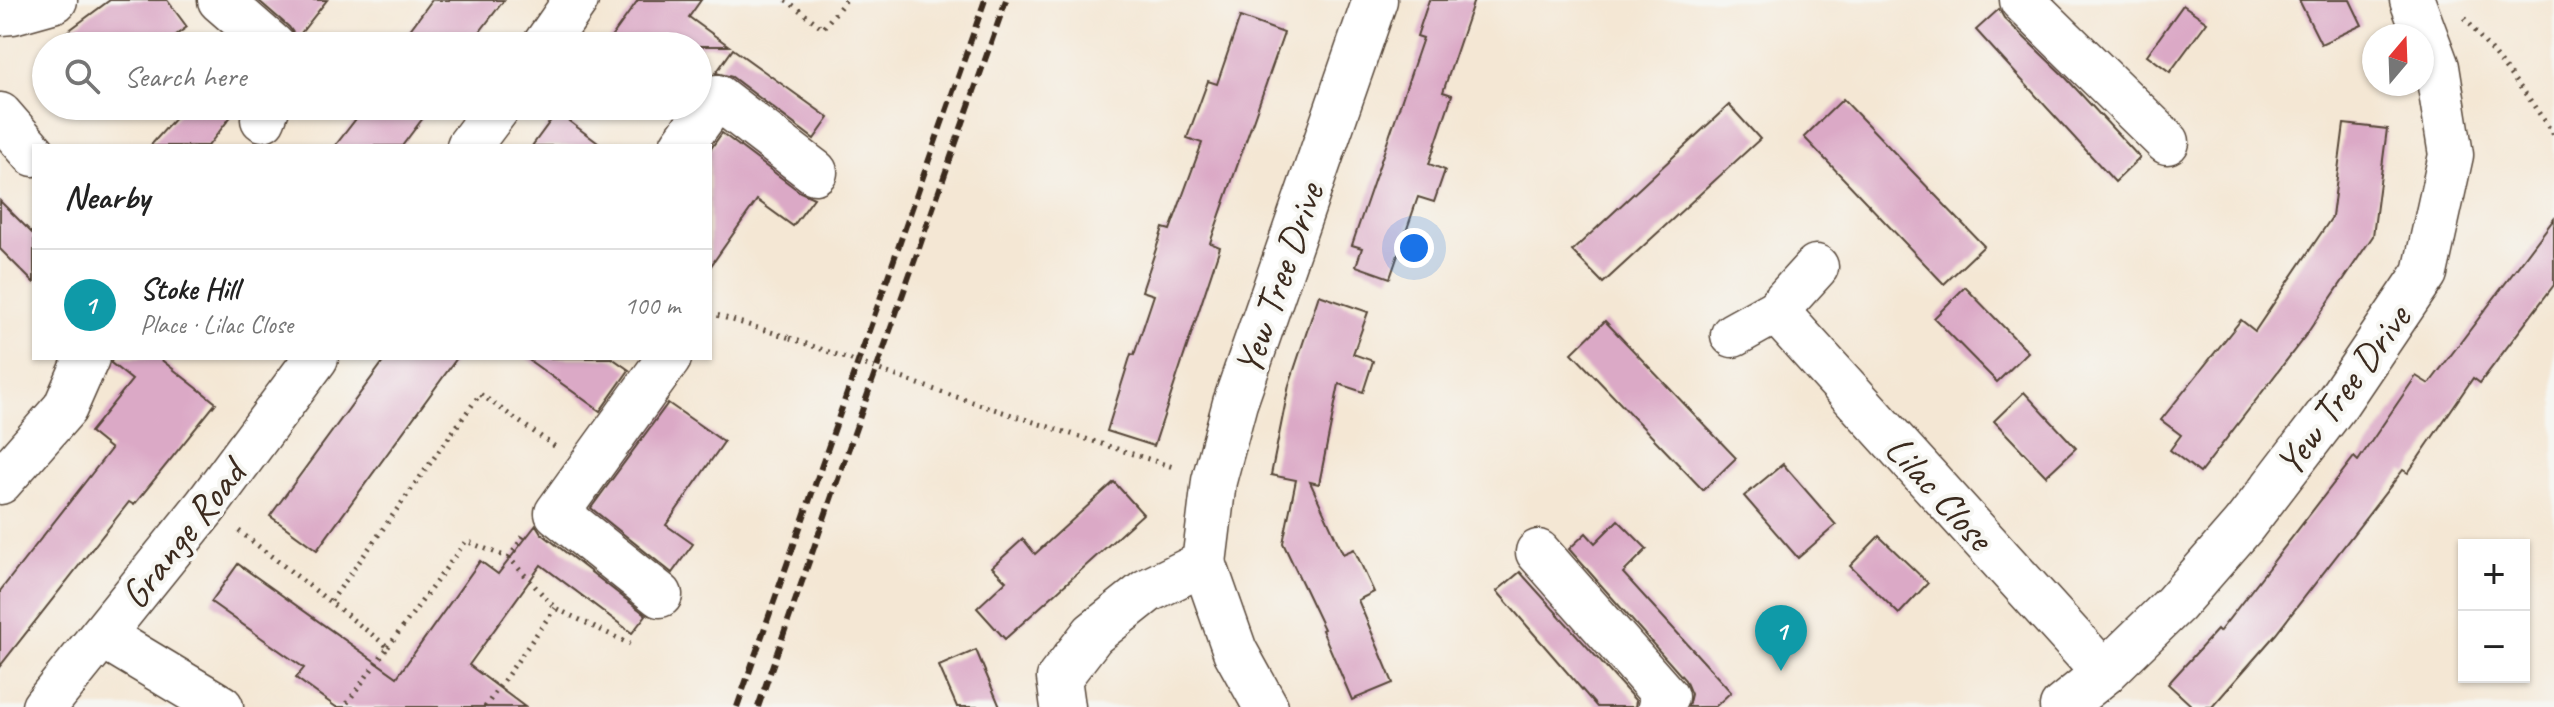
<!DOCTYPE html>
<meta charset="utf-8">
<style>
body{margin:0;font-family:Caveat,sans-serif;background:#f2f2f2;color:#222}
.controls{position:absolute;right:24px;bottom:24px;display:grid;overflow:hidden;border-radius:0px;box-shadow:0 2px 6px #0004}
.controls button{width:72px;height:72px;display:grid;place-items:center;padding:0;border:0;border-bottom:2px solid #e0e0e0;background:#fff;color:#222;font:40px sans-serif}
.compass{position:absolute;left:2362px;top:24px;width:72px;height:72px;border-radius:50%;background:#fff;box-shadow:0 2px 6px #0004;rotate:19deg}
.you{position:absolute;left:1414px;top:248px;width:28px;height:28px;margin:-20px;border:6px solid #fff;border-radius:50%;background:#1a73e8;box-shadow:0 0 0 12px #1a73e833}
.badge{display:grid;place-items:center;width:52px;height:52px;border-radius:50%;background:#b45309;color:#fff;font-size:26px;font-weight:700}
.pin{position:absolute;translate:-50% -66px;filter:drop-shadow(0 2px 4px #0008)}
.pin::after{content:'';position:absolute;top:42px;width:28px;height:24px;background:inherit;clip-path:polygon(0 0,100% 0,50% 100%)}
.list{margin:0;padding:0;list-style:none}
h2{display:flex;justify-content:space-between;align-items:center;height:104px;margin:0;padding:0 32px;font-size:34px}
h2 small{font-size:26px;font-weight:400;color:#767676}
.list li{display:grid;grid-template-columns:52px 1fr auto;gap:24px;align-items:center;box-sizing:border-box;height:112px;padding:0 32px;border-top:2px solid #e0e0e0}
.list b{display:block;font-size:30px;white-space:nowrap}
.list p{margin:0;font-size:26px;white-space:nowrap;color:#767676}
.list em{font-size:26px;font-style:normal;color:#767676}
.icon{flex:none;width:44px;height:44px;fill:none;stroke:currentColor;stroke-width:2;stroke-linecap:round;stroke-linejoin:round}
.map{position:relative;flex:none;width:2554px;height:707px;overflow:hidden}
.search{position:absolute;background:#fff;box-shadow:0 2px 6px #0004;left:32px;top:32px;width:680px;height:88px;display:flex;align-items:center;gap:20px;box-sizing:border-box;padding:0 28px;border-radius:44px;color:#767676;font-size:30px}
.panel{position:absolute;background:#fff;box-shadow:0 2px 6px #0004;left:32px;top:144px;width:680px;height:216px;border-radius:0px}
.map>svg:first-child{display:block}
</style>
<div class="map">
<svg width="2554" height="707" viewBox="0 0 2554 707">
<rect width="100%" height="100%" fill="#f6f6f2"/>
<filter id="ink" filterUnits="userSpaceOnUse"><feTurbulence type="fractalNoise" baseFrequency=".0125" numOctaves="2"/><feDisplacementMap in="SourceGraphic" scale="16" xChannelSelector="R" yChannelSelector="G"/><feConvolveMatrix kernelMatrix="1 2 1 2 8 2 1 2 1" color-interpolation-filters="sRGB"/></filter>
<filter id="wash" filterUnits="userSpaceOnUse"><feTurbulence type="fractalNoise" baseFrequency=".006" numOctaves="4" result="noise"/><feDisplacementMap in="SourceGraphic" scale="32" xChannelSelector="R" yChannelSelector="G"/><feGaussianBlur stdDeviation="1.8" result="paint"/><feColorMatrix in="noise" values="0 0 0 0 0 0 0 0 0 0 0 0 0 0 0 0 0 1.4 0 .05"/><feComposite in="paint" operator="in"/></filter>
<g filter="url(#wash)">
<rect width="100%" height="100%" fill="#f4e7d4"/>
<g id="blocks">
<g fill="#dba9c6">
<path d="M 110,0 L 167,0 L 187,27 L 161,46 L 48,46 Z"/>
<path d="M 258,0 L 327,0 L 297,38 L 289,27 Z"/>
<path d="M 432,0 L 504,0 L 469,46 L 398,46 Z"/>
<path d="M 638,0 L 701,0 L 689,17 L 729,46 L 675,46 L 671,43 L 668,46 L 605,46 Z"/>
<path d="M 1429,0 L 1474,0 L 1443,92 L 1452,95 L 1429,164 L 1445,170 L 1434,202 L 1418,197 L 1390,278 L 1356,266 L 1362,248 L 1352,245 L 1423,38 L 1417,36 Z"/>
<path d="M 2299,0 L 2350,0 L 2362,25 L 2321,44 Z"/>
<path d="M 2183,5 L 2207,22 L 2170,72 L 2147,55 Z"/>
<path d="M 1999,9 L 2004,18 L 2066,78 L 2140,158 L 2115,182 L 1976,30 Z"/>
<path d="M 1240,17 L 1284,33 L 1210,243 L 1220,247 L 1154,446 L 1107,431 L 1131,354 L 1134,355 L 1154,295 L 1142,291 L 1163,228 L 1170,230 L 1202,143 L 1187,138 L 1208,81 L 1217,84 Z"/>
<path d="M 733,49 L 829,118 L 814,139 L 732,77 L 716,73 Z"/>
<path d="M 1843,99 L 1984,246 L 1944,284 L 1804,137 Z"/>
<path d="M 1729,105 L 1760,139 L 1603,283 L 1572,251 Z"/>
<path d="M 186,106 L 239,106 L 208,146 L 150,146 Z"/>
<path d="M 366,106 L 432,106 L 402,146 L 335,146 Z"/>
<path d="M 557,112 L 602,146 L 532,146 Z"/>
<path d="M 2344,124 L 2387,129 L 2373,236 L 2306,335 L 2200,473 L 2170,450 L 2181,435 L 2161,420 L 2241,320 L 2255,331 L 2332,217 Z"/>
<path d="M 722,133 L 800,192 L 814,198 L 793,226 L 757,200 L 710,267 L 710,150 Z"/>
<path d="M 0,201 L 34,235 L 34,283 L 0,249 Z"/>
<path d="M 2554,219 L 2554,285 L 2480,383 L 2473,378 L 2408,473 L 2403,470 L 2276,634 L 2212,707 L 2193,707 L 2168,684 L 2217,630 L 2219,632 L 2354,457 L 2358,461 L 2416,376 L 2429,384 Z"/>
<path d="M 1965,287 L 2028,352 L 1997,382 L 1934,318 Z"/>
<path d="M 1319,295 L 1368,312 L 1353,354 L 1373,361 L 1363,392 L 1339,384 L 1319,484 L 1310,482 L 1343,554 L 1354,549 L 1374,592 L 1358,600 L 1393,683 L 1352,700 L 1322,630 L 1324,629 L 1283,543 L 1296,480 L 1271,475 L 1289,385 Z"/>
<path d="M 1605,321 L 1736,458 L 1703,490 L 1572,353 Z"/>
<path d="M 112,358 L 159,358 L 216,403 L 134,505 L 129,502 L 0,666 L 0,591 L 111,449 L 90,432 L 132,380 L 111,363 Z"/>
<path d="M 386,358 L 457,358 L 317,550 L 270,516 Z"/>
<path d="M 526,358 L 612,358 L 629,370 L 600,411 Z"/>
<path d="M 2024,392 L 2076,448 L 2046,476 L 1994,421 Z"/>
<path d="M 668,403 L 724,442 L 666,525 L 693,544 L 672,573 L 591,508 Z"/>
<path d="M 1783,464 L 1836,525 L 1798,558 L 1744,496 Z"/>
<path d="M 1114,482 L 1143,514 L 1005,639 L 977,608 L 1006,581 L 992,567 L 1023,539 L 1035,554 Z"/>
<path d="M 1618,520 L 1647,549 L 1623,573 L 1731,692 L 1715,707 L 1688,707 L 1691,694 L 1685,680 L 1569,549 L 1586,533 L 1595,543 Z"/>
<path d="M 536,525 L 541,533 L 646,615 L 632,633 L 541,565 L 469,665 L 525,707 L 336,707 L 296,678 L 304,668 L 211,602 L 238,564 L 397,677 L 480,561 L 498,574 Z"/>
<path d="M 1879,536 L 1928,583 L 1899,614 L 1850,566 Z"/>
<path d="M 1520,572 L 1636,701 L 1635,707 L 1597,707 L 1497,591 Z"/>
<path d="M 976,650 L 1000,707 L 957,707 L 939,666 Z"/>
</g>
</g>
</g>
<g filter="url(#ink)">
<use href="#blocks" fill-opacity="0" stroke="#574639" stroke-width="2"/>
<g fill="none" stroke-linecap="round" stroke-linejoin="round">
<g stroke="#574639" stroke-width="47">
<g id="minor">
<path d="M 220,0 L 273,46"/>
<path d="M 2022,0 L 2167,142"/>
<path d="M 0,13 L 12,12 L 55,0"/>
<path d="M 544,46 L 576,0"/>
<path d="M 0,115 L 34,154"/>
<path d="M 263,119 L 268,106"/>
<path d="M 469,146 L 499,106"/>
<path d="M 682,146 L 717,97 L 815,172"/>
<path d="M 1776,311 L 2104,673"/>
<path d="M 1733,335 L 1776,311 L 1816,267"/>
<path d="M 0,482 L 65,408 L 87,358"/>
<path d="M 1538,552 L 1666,697 L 1660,707"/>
<path d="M 1204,563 L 1235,651 L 1266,707"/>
<path d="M 660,595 L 557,513 L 669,358"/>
<path d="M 103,636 L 221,707"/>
<path d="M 44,707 L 206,506 L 316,358"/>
<path d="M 1063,707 L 1059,678 L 1093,634 L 1147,591 L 1204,563 L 1214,481 L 1235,403 L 1375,0"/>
<path d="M 2062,707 L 2104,673 L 2175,604 L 2243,526 L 2337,403 L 2425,273 L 2451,155 L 2437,67 L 2412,0"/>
</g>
</g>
<g stroke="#574639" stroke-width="5" stroke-dasharray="2 6" stroke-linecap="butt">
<path d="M 786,0 L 823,28 L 846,0"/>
<path d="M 2465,18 L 2528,97 L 2554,135"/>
<path d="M 710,313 L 790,338"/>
<path d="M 941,392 L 1176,468"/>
<path d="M 239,531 L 388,647 L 344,707"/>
<path d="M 509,558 L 524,535"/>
<path d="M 331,601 L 480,394 L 557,448"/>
<path d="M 388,647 L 466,541 L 509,558 L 555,608 L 630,644"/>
<path d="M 485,707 L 555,608"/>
</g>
<use href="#minor" stroke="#fff" stroke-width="44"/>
<g stroke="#3b2a1e" stroke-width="6" stroke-dasharray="12 6" stroke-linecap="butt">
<path d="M 737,707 L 985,0"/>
<path d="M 758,707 L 1006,0"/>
</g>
<path stroke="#574639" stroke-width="5" stroke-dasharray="2 6" stroke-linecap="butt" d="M 790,338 L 941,392"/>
</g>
</g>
<g text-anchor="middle" stroke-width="8" stroke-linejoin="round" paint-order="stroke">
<g font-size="40" fill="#3b2a1e" stroke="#f6f6f2">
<text transform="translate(1278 279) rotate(-71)" y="14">Yew Tree Drive</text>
<text transform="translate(2342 390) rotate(-54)" y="14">Yew Tree Drive</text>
<text transform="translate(1940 492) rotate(48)" y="14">Lilac Close</text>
<text transform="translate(182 534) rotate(-52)" y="14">Grange Road</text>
</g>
</g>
</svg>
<div class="controls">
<button>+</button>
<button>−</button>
</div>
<svg class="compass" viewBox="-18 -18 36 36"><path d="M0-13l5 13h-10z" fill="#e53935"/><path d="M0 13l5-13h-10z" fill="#767676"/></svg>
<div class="you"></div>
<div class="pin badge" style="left:1781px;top:671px;background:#0f9aa8">1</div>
<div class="search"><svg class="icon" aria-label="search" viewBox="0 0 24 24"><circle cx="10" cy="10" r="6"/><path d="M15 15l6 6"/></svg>Search here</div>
<section class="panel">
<h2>Nearby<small></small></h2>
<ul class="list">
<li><span class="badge" style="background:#0f9aa8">1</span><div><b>Stoke Hill</b><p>Place · Lilac Close</p></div><em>100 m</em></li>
</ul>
</section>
</div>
